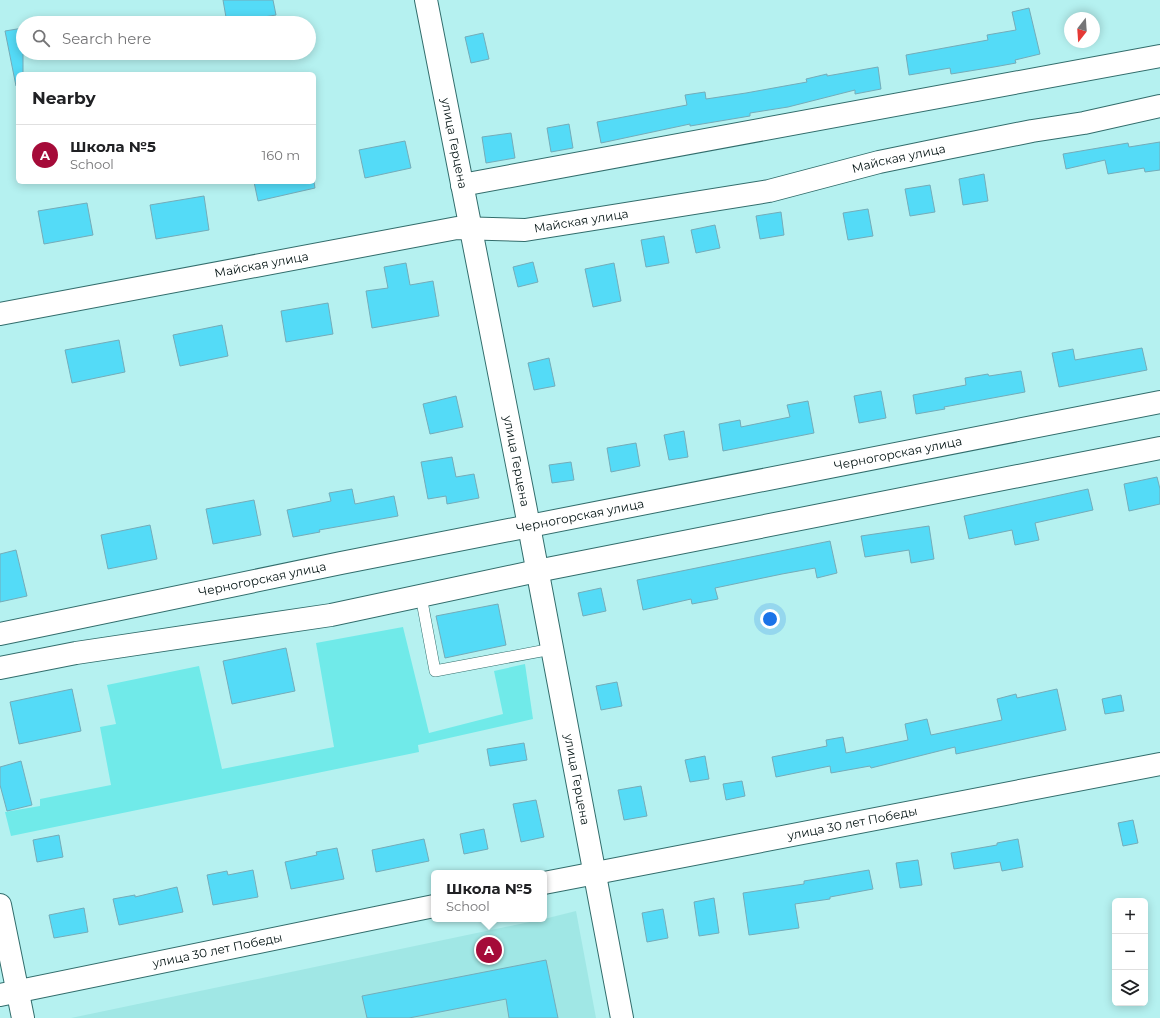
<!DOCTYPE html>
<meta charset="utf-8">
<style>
body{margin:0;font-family:Montserrat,sans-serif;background:#f6f6f6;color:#202124}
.controls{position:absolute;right:12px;bottom:12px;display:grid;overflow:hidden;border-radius:6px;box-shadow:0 2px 10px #0003}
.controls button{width:36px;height:36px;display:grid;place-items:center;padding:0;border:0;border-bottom:1px solid #e0e0e0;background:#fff;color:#202124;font:20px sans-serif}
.compass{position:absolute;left:1064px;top:12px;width:36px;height:36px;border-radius:50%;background:#fff;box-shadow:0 2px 10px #0003;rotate:197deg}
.you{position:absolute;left:770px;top:619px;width:14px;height:14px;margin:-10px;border:3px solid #fff;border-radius:50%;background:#1a73e8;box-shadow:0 0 0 6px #1a73e833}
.badge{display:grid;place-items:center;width:26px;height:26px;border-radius:50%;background:#a50b39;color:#fff;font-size:13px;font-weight:700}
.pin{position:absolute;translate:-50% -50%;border:2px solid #fff;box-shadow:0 1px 4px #0006}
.popup{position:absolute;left:431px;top:870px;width:116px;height:52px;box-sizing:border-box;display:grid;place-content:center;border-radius:6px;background:#fff;filter:drop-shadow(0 1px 3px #0005);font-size:13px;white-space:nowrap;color:#757577}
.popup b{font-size:15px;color:#202124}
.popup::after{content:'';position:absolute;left:50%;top:100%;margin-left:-8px;border:8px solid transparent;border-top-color:#fff}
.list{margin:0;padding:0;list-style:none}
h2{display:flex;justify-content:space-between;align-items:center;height:52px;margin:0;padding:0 16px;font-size:17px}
h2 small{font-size:13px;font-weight:400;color:#757577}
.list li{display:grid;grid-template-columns:26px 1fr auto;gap:12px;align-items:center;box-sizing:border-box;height:60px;padding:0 16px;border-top:1px solid #e0e0e0}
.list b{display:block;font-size:15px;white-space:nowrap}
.list p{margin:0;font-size:13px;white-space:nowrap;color:#757577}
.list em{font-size:13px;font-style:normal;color:#757577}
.icon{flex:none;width:22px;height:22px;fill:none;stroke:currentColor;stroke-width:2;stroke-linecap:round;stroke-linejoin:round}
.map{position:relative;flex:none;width:1160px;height:1018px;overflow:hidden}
.search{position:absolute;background:#fff;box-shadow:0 2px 10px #0003;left:16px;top:16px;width:300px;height:44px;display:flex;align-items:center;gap:10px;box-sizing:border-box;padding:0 14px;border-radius:22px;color:#757577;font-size:15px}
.panel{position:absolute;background:#fff;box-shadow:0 2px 10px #0003;left:16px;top:72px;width:300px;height:112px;border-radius:6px}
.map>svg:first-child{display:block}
</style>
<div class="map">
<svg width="1160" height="1018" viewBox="0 0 1160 1018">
<rect width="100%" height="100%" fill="#b5f1f0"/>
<path fill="#a0e7e5" d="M 576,911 L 596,1018 L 71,1018 L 544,919 Z"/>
<path fill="#70eae9" d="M 403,627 L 429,733 L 503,714 L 494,671 L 525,664 L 533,719 L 418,745 L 419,752 L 11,836 L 5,812 L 40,806 L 40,799 L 111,785 L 100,727 L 116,724 L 107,685 L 199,666 L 222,769 L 334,747 L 316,643 Z"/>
<g fill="#54dbf7" stroke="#74acb9">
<path d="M 223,0 L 273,0 L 276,15 L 227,23 Z"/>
<path d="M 1029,8 L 1040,54 L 1015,60 L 1016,63 L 994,67 L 951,74 L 950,68 L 909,75 L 906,55 L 988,40 L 987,35 L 1016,30 L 1012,12 Z"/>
<path d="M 23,28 L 23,74 L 18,74 L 18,86 L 16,86 L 5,31 Z"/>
<path d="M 483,33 L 489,59 L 471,63 L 465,37 Z"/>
<path d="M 878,67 L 881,89 L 855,94 L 855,90 L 788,107 L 750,113 L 750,116 L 690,126 L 690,124 L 601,143 L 597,122 L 687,105 L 685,95 L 705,92 L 706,99 L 746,93 L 807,82 L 806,79 L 827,74 L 827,76 Z"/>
<path d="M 569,124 L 573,148 L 551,152 L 547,128 Z"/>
<path d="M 511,133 L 515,158 L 486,163 L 482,137 Z"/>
<path d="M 405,141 L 411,168 L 365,178 L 359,150 Z"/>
<path d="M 1160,142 L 1160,170 L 1145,172 L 1144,168 L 1108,174 L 1105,160 L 1066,169 L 1063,154 L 1128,143 L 1129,147 Z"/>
<path d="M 984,174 L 988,201 L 963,205 L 959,179 Z"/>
<path d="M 254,182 L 314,182 L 315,188 L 258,201 Z"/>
<path d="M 930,185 L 935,212 L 910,216 L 905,189 Z"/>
<path d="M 204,196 L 209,230 L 156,239 L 150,205 Z"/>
<path d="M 87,203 L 93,235 L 44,244 L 38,211 Z"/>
<path d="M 868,209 L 873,236 L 848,240 L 843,213 Z"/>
<path d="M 781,212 L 784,235 L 760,239 L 756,216 Z"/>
<path d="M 715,225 L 720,248 L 696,253 L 691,230 Z"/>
<path d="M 664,236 L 669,263 L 646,267 L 641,240 Z"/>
<path d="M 533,262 L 538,282 L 518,287 L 513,267 Z"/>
<path d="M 406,263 L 410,285 L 433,281 L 439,316 L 372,328 L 366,291 L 388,288 L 384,267 Z"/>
<path d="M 614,263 L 621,301 L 593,307 L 585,269 Z"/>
<path d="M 328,303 L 333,334 L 286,342 L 281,311 Z"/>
<path d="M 222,325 L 228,356 L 180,366 L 173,335 Z"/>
<path d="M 119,340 L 125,372 L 72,383 L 65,350 Z"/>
<path d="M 1142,348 L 1147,370 L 1059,387 L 1052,353 L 1073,349 L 1075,360 Z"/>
<path d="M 549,358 L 555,386 L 534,390 L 528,363 Z"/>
<path d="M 1021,371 L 1025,392 L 944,407 L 945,409 L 916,414 L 913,395 L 966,385 L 965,378 L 988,374 L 989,376 Z"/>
<path d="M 881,391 L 886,418 L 859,423 L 854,396 Z"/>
<path d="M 456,396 L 463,427 L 430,434 L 423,404 Z"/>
<path d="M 808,401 L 814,433 L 723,451 L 719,424 L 740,420 L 741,427 L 790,417 L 787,405 Z"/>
<path d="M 684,431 L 688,457 L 669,460 L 664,435 Z"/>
<path d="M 636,443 L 640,466 L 611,472 L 607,448 Z"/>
<path d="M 452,457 L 456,477 L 474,474 L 479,498 L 447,504 L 446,496 L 428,499 L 421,462 Z"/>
<path d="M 571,462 L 574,480 L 552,483 L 549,465 Z"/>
<path d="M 1157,477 L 1160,489 L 1160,504 L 1129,511 L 1124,484 Z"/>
<path d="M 352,489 L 355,504 L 394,496 L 398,516 L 319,530 L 320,532 L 293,537 L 287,510 L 331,501 L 329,493 Z"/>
<path d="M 1088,489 L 1093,510 L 1035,523 L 1039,540 L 1015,545 L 1012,530 L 969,539 L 964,516 Z"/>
<path d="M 254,500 L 261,535 L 213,544 L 206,509 Z"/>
<path d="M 150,525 L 157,559 L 108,569 L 101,535 Z"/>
<path d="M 929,526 L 934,559 L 911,563 L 909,550 L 865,557 L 861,536 Z"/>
<path d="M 830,541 L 837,573 L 817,578 L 815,568 L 782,574 L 715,588 L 718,599 L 692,604 L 691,599 L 643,610 L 637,580 Z"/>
<path d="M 16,550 L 27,596 L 0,602 L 0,554 Z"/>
<path d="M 601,588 L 606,611 L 583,616 L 578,593 Z"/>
<path d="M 498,604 L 506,645 L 445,658 L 436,616 Z"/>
<path d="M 286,648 L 295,691 L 232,704 L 223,661 Z"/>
<path d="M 617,682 L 622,706 L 601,710 L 596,686 Z"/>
<path d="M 72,689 L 81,731 L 19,744 L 10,702 Z"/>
<path d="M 1057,689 L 1066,730 L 956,754 L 955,747 L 871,768 L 870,766 L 831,773 L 830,766 L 776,777 L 772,757 L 827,746 L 826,740 L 843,737 L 846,753 L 908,740 L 905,724 L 927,719 L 931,735 L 1002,720 L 997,699 L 1016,694 L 1017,698 Z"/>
<path d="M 1121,695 L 1124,711 L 1105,714 L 1102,699 Z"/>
<path d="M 524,743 L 527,760 L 490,766 L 487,749 Z"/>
<path d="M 705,756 L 709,779 L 690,782 L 685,760 Z"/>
<path d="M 21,761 L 32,805 L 7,811 L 0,785 L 0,767 Z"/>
<path d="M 742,781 L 745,796 L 726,800 L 723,784 Z"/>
<path d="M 641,786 L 647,816 L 624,820 L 618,790 Z"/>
<path d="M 536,800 L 544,837 L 521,842 L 513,804 Z"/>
<path d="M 1133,820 L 1138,843 L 1123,846 L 1118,823 Z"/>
<path d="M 484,829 L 488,849 L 464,854 L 460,834 Z"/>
<path d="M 59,835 L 63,857 L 37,862 L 33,840 Z"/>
<path d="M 424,839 L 429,861 L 376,872 L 372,850 Z"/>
<path d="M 1018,839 L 1023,867 L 1002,871 L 1000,862 L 954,869 L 951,853 L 997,845 L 997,843 Z"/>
<path d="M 337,848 L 344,879 L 291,889 L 285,862 L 317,855 L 316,852 Z"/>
<path d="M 918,860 L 922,885 L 900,888 L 896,863 Z"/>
<path d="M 253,870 L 258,897 L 213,905 L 207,875 L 227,871 L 228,875 Z"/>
<path d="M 869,870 L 873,889 L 830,897 L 830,899 L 795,904 L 799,928 L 749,935 L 743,893 L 804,884 L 804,881 Z"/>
<path d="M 177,887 L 183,912 L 119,925 L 113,899 L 135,895 L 135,897 Z"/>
<path d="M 714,898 L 719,933 L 699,936 L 694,902 Z"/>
<path d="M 84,908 L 88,932 L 54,938 L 49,915 Z"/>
<path d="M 663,909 L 668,938 L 647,942 L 642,913 Z"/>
<path d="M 546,960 L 558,1018 L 509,1018 L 506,999 L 409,1018 L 367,1018 L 362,996 Z"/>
</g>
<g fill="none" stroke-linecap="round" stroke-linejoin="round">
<g stroke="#326d6c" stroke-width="12">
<path id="lane" d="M 421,596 L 435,671 L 552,649"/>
</g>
<g stroke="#326d6c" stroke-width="24">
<g id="street">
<path id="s1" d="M 426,0 L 525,505 L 622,1018"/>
<path d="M 462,185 L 1160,56"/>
<path id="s2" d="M 0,314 L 457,228 L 525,230 L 769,191 L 879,162 L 947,148 L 1032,131 L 1084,123 L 1160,106"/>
<path id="s3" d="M 0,634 L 341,563 L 1160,402"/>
<path d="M 0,668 L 76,653 L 331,615 L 537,571 L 1160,448"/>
<path id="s4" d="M 544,883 L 1160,764"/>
<path d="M 0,905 L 23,1018"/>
<path id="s5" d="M 0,995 L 434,906"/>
</g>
</g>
<use href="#lane" stroke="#fff" stroke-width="11"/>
<use href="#street" stroke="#fff" stroke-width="22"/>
</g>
<g text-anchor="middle" stroke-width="3.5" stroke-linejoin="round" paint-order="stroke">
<g font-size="12" fill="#011" stroke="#fff">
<text dy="4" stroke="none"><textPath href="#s1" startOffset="146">улица Герцена</textPath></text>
<text dy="4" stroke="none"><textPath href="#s2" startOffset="914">Майская улица</textPath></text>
<text dy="4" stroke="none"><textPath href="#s2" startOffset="590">Майская улица</textPath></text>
<text dy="4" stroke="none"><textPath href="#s2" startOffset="266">Майская улица</textPath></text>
<text dy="4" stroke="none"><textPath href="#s3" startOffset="916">Черногорская улица</textPath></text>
<text dy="4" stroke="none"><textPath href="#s1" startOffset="470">улица Герцена</textPath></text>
<text dy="4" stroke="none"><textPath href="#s3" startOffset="592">Черногорская улица</textPath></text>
<text dy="4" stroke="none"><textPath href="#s3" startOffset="268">Черногорская улица</textPath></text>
<text dy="4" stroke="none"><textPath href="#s1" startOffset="794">улица Герцена</textPath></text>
<text dy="4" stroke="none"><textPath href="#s4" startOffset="314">улица 30 лет Победы</textPath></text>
<text dy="4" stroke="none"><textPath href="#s5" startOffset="222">улица 30 лет Победы</textPath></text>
</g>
</g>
</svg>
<div class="controls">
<button>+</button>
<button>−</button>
<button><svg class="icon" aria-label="layers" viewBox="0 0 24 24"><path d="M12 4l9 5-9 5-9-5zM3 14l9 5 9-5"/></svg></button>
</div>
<svg class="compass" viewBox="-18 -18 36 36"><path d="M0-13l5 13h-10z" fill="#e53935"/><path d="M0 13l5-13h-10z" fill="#757577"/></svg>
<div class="you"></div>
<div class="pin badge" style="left:489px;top:950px">A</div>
<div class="popup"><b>Школа №5</b>School</div>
<div class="search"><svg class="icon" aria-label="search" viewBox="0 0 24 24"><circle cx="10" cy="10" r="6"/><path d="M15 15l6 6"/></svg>Search here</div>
<section class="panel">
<h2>Nearby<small></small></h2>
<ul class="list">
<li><span class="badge">A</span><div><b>Школа №5</b><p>School</p></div><em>160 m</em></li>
</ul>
</section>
</div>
